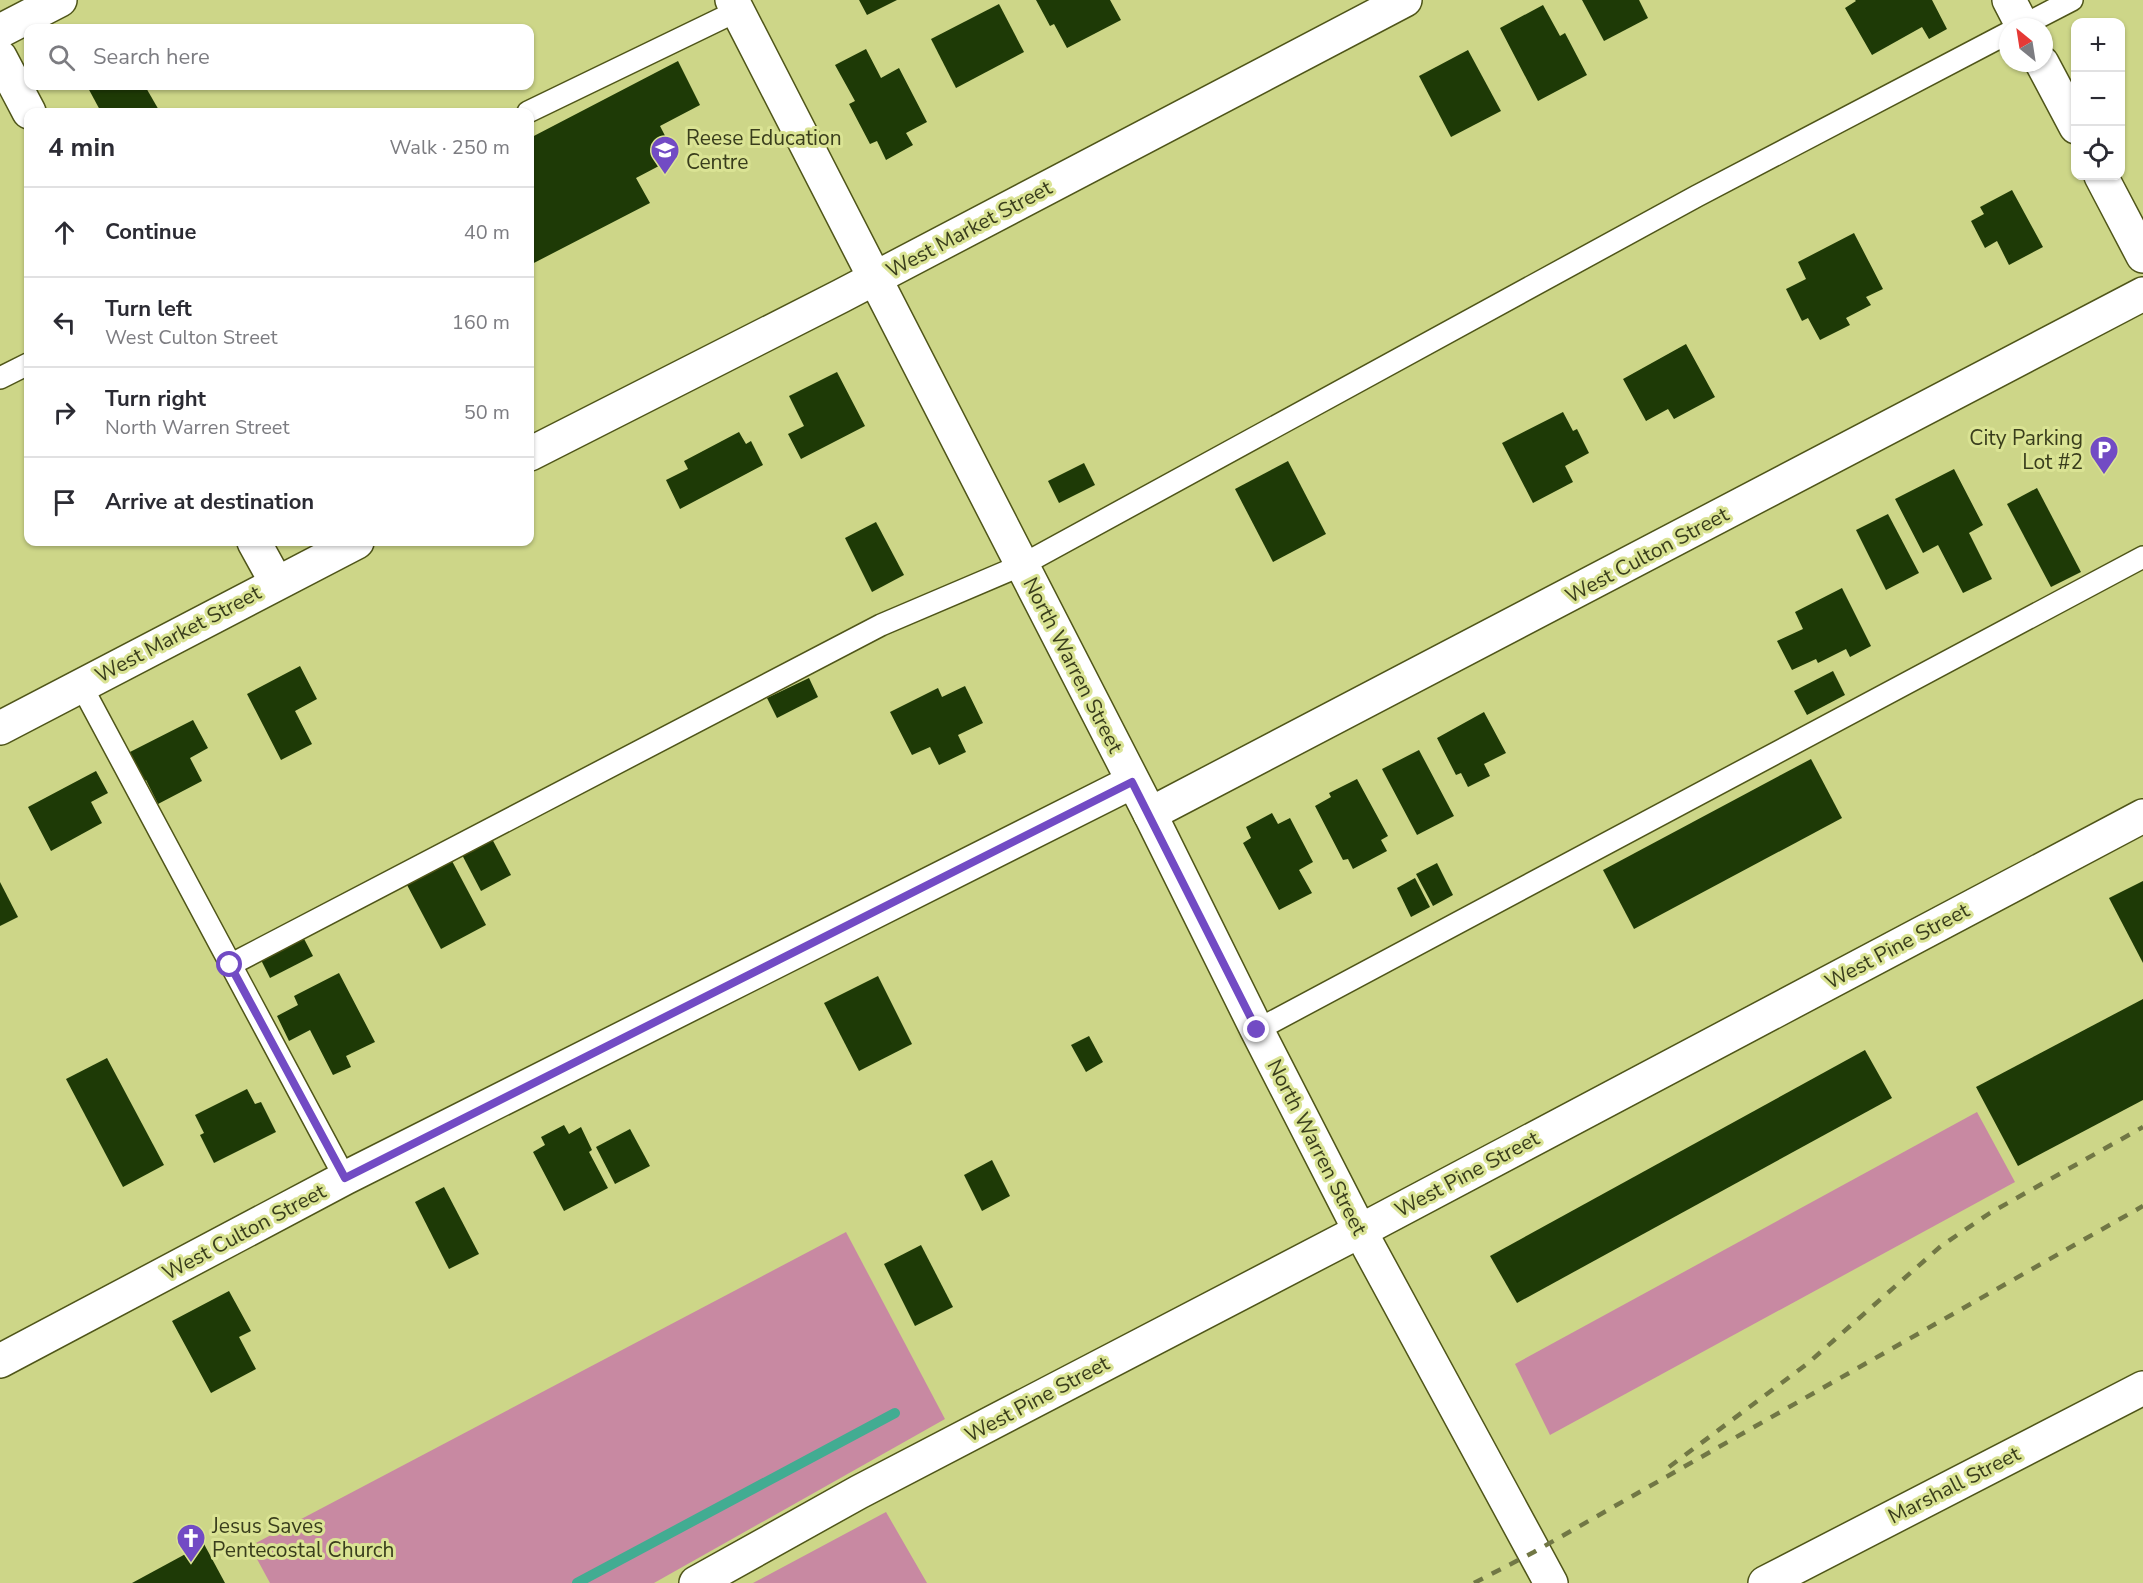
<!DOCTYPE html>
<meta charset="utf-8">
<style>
body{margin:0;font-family:"Nunito Sans",sans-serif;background:#f2f2f3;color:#2b2b33}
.controls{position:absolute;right:18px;top:18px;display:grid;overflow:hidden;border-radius:12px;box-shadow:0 2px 4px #0004}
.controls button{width:54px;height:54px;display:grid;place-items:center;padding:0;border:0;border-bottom:2px solid #e1e1e2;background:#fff;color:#2b2b33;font:30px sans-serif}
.compass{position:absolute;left:1999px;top:18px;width:54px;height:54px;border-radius:50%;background:#fff;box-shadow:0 2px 4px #0004;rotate:330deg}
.stop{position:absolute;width:18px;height:18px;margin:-14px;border:4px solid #724bc4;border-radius:50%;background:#fff}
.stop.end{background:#724bc4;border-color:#fff;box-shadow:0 2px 6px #0008}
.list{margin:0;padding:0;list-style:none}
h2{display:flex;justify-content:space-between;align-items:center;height:78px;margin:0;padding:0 24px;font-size:26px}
h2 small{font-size:20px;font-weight:400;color:#7c7c81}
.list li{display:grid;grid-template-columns:39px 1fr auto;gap:18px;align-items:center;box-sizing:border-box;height:90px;padding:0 24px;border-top:2px solid #e1e1e2}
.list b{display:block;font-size:22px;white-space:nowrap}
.list p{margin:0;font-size:20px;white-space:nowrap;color:#7c7c81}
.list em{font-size:20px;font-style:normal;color:#7c7c81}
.icon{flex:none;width:33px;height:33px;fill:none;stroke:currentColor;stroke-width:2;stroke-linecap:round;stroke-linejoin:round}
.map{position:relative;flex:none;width:2143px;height:1583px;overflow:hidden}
.search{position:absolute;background:#fff;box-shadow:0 2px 4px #0004;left:24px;top:24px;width:510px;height:66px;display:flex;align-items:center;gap:15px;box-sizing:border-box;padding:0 21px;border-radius:12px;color:#7c7c81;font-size:22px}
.panel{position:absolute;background:#fff;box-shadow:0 2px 4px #0004;left:24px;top:108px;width:510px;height:438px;border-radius:12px}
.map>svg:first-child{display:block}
</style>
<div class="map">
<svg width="2143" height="1583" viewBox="0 0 2143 1583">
<rect width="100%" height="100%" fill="#cdd688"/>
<g fill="#c889a2">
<path d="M 1977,1112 L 2015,1182 L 1550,1435 L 1515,1364 Z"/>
<path d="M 846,1232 L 945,1419 L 654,1583 L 270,1583 L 250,1546 Z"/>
<path d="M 886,1512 L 927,1583 L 753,1583 L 770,1574 Z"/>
</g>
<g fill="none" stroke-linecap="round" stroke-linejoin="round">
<path stroke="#42ac92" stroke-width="10" d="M 577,1583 L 895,1413"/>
</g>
<g fill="#1e3a06">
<path d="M 859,0 L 897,0 L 867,15 Z"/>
<path d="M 1036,0 L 1110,0 L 1121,20 L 1067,48 L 1054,24 L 1050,26 Z"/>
<path d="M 1582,0 L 1639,0 L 1648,18 L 1604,41 Z"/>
<path d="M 1855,0 L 1932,0 L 1947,29 L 1929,39 L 1922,27 L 1872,55 L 1845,8 L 1856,1 Z"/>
<path d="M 999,4 L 1024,52 L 956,88 L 931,39 Z"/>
<path d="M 1543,5 L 1560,36 L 1565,33 L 1587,75 L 1538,101 L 1500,28 Z"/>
<path d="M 866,49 L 881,78 L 899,68 L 927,122 L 906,133 L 913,145 L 886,160 L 877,141 L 870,144 L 849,104 L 855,101 L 835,65 Z"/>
<path d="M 1468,50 L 1501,111 L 1451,137 L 1419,76 Z"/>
<path d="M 678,61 L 700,105 L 660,126 L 676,157 L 636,178 L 650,203 L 530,265 L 530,138 Z"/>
<path d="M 87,86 L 145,86 L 160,112 L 101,112 Z"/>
<path d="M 2012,190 L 2043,247 L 2009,265 L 1997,241 L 1985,248 L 1971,221 L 1984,214 L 1980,207 Z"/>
<path d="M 1854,233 L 1883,289 L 1866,297 L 1871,305 L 1846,318 L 1850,325 L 1820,340 L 1808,318 L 1802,321 L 1786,289 L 1806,279 L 1798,262 Z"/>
<path d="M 1686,344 L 1715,397 L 1674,419 L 1668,409 L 1646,421 L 1623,379 Z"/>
<path d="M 837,372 L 865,426 L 801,459 L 788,434 L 804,426 L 789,396 Z"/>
<path d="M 1563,412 L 1573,431 L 1577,429 L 1589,453 L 1565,466 L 1573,482 L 1533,503 L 1502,443 Z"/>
<path d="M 739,432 L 746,444 L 751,441 L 763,465 L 680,509 L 666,480 L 688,469 L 684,461 Z"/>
<path d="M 1288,461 L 1326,534 L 1273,562 L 1235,489 Z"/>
<path d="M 1084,463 L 1095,485 L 1059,503 L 1048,481 Z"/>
<path d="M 1954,469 L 1983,525 L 1969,533 L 1992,579 L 1963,593 L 1938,545 L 1923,553 L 1895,499 Z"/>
<path d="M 2037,488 L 2081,572 L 2051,587 L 2007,504 Z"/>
<path d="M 1888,514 L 1919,573 L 1886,590 L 1856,530 Z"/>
<path d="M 876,522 L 904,575 L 872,592 L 845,538 Z"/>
<path d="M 1842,588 L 1871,646 L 1850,657 L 1846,649 L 1818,663 L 1816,659 L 1792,670 L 1777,641 L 1803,629 L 1795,612 Z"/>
<path d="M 300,666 L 317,699 L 295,711 L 312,744 L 281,760 L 247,694 Z"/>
<path d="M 1833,671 L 1845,695 L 1807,715 L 1794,691 Z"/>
<path d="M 809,678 L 818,697 L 777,718 L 767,698 Z"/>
<path d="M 965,686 L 983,723 L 958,735 L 966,752 L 939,765 L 930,747 L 912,755 L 890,712 L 938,688 L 942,697 Z"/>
<path d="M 1484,712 L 1506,753 L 1484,764 L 1490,776 L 1468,787 L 1461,773 L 1456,775 L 1437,738 Z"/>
<path d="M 193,720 L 208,748 L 190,758 L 202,781 L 158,804 L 146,780 L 141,782 L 126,754 Z"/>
<path d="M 1419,750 L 1454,816 L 1417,835 L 1382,769 Z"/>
<path d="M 1811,759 L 1842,818 L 1634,929 L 1603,870 Z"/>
<path d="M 96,771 L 108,793 L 91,802 L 102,823 L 51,851 L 28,807 Z"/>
<path d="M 1357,779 L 1388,836 L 1381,840 L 1387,851 L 1353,869 L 1348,859 L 1343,860 L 1315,806 L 1331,797 L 1329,793 Z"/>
<path d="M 1272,813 L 1278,824 L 1290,818 L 1313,862 L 1299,870 L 1312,893 L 1279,910 L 1243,843 L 1251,838 L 1246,827 Z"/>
<path d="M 490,835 L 511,875 L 481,891 L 460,851 Z"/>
<path d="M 452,861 L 486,925 L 441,949 L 407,885 Z"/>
<path d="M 1437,863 L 1453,895 L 1433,906 L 1416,874 Z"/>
<path d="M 1415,878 L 1430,907 L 1411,917 L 1397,888 Z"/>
<path d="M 2143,881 L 2143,963 L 2109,898 Z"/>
<path d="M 0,882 L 18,917 L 0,926 Z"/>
<path d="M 301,933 L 313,956 L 270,978 L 259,956 Z"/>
<path d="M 339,973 L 375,1042 L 346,1056 L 351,1067 L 333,1075 L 310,1030 L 289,1041 L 277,1016 L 298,1005 L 294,996 Z"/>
<path d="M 878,976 L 912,1044 L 859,1071 L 824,1003 Z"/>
<path d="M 2143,999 L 2143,1100 L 2018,1166 L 1976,1087 Z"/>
<path d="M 1089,1036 L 1103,1062 L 1086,1072 L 1071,1045 Z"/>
<path d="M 1865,1050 L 1892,1098 L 1517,1303 L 1490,1256 Z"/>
<path d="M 107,1058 L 164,1165 L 123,1187 L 66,1079 Z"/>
<path d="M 247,1089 L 255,1104 L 261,1102 L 276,1132 L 214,1163 L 200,1135 L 204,1133 L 195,1115 Z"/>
<path d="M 564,1125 L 569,1134 L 581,1127 L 592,1150 L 589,1152 L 608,1188 L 564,1211 L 533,1152 L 545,1145 L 541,1137 Z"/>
<path d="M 630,1129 L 650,1166 L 615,1184 L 596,1147 Z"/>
<path d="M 992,1160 L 1010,1196 L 982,1211 L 964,1175 Z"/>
<path d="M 444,1187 L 479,1254 L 449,1269 L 415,1202 Z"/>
<path d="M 921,1245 L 953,1307 L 915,1326 L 884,1264 Z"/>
<path d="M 229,1291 L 251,1331 L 239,1337 L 256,1369 L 211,1393 L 172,1321 Z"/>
<path d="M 204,1544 L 225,1583 L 132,1583 Z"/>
</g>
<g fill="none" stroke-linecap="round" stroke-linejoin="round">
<g stroke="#4f5519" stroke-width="24">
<g id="service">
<path d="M 2020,27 L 2072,0"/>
<path d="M 528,112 L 737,11"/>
<path d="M 0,378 L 28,364"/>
<path d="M 81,685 L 345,1178"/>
<path d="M 230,965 L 881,625 L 1022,565 L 1697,196 L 2008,33"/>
<path d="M 1257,1030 L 2143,557"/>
</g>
</g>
<g stroke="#4f5519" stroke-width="36">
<g id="minor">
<path d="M 2009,0 L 2023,27"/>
<path d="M 0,57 L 29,112"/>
<path d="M 2042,63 L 2076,127"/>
<path d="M 2101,176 L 2143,256"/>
<path d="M 530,454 L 841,296 L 1405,0"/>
<path d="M 254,542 L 276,582"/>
<path d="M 0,728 L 357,542"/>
<path d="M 1150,814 L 2143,294"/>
<path d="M 0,1361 L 345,1178 L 1132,782"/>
<path d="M 1765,1583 L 2143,1388"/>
</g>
</g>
<g stroke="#4f5519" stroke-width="36">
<g id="tertiary">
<path d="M 732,0 L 1150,814 L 1257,1030 L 1360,1231 L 1551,1583"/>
<path d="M 0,31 L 60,0"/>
<path d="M 696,1583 L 859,1492 L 1360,1231 L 2143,816"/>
</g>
</g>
<use href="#service" stroke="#fff" stroke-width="21"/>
<use href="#minor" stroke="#fff" stroke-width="33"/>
<use href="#tertiary" stroke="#fff" stroke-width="33"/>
<g stroke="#717745" stroke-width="4.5" stroke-dasharray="10 10" stroke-linecap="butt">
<path d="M 1669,1467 L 1807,1364 L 1941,1246 L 1990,1213 L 2143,1127"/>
<path d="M 1474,1583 L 1534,1552 L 2143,1206"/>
</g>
</g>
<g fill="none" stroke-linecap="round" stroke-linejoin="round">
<path stroke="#724bc4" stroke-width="8" d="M 230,965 L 345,1178 L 1132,782 L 1257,1030"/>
</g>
<defs>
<g id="school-pin" transform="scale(1.5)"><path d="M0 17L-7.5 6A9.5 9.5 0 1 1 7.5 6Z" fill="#724bc4" stroke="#dae394"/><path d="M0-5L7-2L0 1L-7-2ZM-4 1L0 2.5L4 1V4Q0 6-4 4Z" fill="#fff"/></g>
<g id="parking-pin" transform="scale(1.5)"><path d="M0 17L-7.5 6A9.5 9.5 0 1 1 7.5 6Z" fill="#724bc4" stroke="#dae394"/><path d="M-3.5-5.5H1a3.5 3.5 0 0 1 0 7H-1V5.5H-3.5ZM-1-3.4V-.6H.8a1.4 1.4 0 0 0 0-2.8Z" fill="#fff"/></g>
<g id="church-pin" transform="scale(1.5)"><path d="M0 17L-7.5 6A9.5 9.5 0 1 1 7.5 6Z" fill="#724bc4" stroke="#dae394"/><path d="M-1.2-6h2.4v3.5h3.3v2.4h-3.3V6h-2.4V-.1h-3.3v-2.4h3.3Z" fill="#fff"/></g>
</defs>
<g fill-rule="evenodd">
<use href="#school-pin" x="665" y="150"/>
<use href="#parking-pin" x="2104" y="450"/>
<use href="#church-pin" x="191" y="1538"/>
</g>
<g text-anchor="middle" stroke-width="6" stroke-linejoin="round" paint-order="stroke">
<g font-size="21" fill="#393d1c" stroke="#dae394" text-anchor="start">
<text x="686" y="145">Reese Education<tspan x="686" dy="24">Centre</tspan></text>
<text x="2083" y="445" text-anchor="end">City Parking<tspan x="2083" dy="24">Lot #2</tspan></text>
<text x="212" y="1533">Jesus Saves<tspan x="212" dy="24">Pentecostal Church</tspan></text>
</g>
<g font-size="21" fill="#393d1c" stroke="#dae394">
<text transform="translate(969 229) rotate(-28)" y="7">West Market Street</text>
<text transform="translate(1647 555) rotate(-28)" y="7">West Culton Street</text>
<text transform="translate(178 634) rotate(-28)" y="7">West Market Street</text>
<text transform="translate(1073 665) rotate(63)" y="7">North Warren Street</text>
<text transform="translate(1897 946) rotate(-28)" y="7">West Pine Street</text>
<text transform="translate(1317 1147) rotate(63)" y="7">North Warren Street</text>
<text transform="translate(1467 1174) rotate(-28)" y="7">West Pine Street</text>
<text transform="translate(244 1232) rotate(-28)" y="7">West Culton Street</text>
<text transform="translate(1037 1399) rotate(-28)" y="7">West Pine Street</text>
<text transform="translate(1954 1485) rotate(-27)" y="7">Marshall Street</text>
</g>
</g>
</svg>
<div class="controls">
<button>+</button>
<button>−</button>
<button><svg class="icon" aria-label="locate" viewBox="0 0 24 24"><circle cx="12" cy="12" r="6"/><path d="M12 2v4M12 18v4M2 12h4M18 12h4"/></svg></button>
</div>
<svg class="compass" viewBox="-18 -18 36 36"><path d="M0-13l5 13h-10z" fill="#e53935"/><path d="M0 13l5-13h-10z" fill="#7c7c81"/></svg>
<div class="stop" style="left:230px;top:965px"></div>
<div class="stop end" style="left:1257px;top:1030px"></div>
<div class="search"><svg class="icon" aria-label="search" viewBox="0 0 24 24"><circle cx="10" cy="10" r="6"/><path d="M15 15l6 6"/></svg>Search here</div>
<section class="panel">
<h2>4 min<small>Walk · 250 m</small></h2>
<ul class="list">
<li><svg class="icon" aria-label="ahead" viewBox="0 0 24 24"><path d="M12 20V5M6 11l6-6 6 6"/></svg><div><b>Continue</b></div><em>40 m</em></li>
<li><svg class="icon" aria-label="left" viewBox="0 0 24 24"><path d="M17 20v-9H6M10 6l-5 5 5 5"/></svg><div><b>Turn left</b><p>West Culton Street</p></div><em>160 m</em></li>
<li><svg class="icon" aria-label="right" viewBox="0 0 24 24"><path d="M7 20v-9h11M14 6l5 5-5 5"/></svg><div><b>Turn right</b><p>North Warren Street</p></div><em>50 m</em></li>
<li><svg class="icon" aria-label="arrive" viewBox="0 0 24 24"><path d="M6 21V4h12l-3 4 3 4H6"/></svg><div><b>Arrive at destination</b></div></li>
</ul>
</section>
</div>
